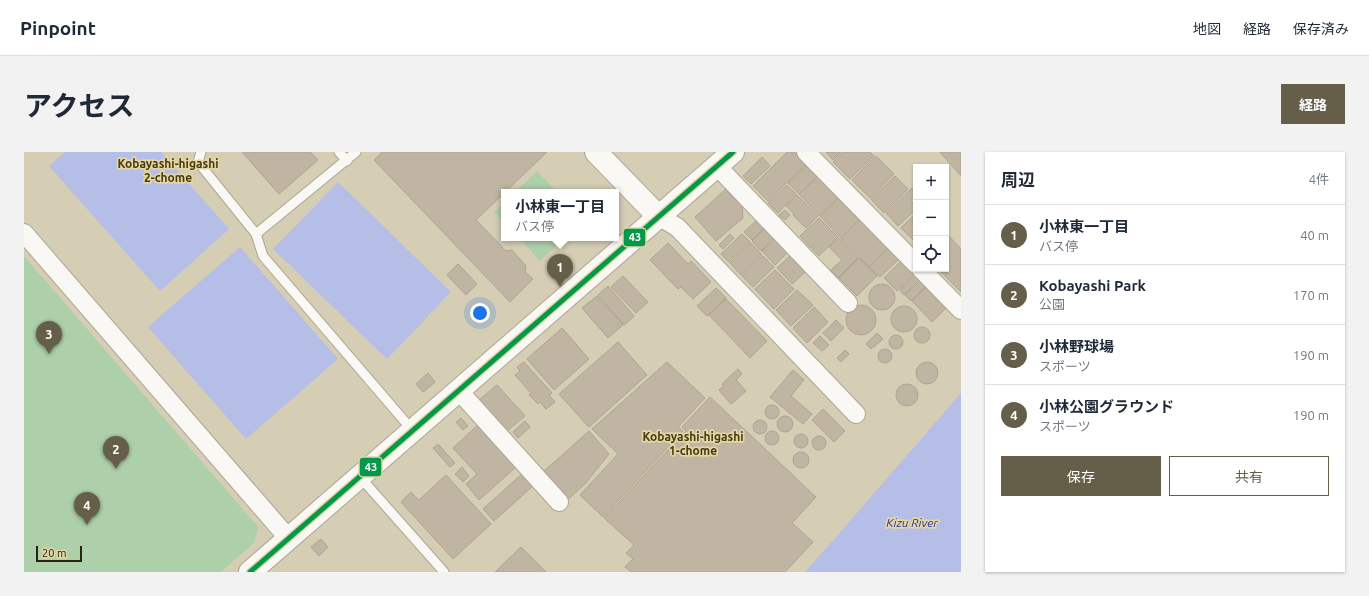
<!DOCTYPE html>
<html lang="ja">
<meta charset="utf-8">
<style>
body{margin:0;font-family:Ubuntu,"Noto Sans JP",sans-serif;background:#f2f2f3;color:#1f2937}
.controls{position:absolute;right:12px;top:12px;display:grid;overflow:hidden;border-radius:0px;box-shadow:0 1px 3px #0004}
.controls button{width:36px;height:36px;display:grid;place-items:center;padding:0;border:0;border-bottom:1px solid #e0e1e3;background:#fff;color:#1f2937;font:20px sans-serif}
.scale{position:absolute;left:12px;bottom:10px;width:46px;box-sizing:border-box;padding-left:4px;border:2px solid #282310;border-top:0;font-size:11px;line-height:14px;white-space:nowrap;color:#282310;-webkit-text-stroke:3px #e3d5a6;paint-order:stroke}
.you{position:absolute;left:456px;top:161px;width:14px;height:14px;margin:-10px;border:3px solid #fff;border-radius:50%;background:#1a73e8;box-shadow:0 0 0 6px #1a73e833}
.badge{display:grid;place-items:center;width:26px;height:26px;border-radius:50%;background:#655e49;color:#fff;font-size:13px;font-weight:700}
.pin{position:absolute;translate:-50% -33px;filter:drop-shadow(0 1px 2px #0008)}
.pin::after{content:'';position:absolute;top:21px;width:14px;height:12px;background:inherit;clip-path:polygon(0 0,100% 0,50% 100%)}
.popup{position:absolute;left:477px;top:37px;width:118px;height:52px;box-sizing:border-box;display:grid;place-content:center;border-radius:0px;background:#fff;filter:drop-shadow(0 1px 3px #0005);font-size:13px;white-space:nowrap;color:#747a83}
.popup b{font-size:15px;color:#1f2937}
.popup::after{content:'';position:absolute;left:50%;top:100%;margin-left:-8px;border:8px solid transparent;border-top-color:#fff}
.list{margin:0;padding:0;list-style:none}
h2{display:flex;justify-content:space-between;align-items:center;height:52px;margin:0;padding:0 16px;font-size:17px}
h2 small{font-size:13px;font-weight:400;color:#747a83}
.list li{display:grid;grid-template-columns:26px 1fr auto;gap:12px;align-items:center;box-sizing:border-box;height:60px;padding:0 16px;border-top:1px solid #e0e1e3}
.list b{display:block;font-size:15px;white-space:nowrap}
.list p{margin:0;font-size:13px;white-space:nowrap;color:#747a83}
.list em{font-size:13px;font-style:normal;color:#747a83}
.actions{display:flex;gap:8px;padding:12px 16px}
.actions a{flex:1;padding:9px 0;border:1px solid #655e49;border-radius:0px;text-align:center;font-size:14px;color:#655e49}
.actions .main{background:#655e49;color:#fff}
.icon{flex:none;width:22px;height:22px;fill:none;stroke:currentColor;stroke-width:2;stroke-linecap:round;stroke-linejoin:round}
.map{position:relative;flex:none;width:937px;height:420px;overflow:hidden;border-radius:0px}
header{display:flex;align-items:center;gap:24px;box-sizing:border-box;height:56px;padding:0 20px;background:#fff;border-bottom:1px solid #e0e1e3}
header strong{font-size:19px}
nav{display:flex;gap:22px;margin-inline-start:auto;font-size:14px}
.intro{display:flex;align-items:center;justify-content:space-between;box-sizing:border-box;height:96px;padding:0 24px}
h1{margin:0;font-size:28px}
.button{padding:10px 18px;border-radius:0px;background:#655e49;color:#fff;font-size:14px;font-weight:700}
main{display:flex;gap:24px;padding:0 24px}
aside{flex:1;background:#fff;border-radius:0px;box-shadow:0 1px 3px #0004}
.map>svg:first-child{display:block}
</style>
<header>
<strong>Pinpoint</strong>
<nav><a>地図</a><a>経路</a><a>保存済み</a></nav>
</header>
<div class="intro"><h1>アクセス</h1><a class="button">経路</a></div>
<main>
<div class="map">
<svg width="937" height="420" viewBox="0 0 937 420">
<rect width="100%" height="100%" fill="#d5cdb4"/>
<g fill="#add0aa">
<path d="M 513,19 L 532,39 L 530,40 L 491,40 Z"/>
<path d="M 480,51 L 480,71 L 470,60 Z"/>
<path d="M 501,86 L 540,86 L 516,109 L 498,89 Z"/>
<path d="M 0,104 L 234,375 L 230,391 L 197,420 L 0,420 Z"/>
</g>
<g fill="#b5bee6">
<path d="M 41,0 L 137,0 L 205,77 L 136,139 L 25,14 Z"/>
<path d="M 314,30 L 427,140 L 363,207 L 249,97 Z"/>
<path d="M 216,95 L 314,207 L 222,287 L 124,175 Z"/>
<path d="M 937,241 L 937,420 L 781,420 L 800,399 Z"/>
</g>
<g fill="#bfb5a2" stroke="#ada491">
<path d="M 218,0 L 286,0 L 294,8 L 255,42 Z"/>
<path d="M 358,0 L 523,0 L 452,68 L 482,99 L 488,98 L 502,114 L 501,120 L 509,127 L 486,150 L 350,8 Z"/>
<path d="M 763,0 L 770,0 L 782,12 L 744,49 L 729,34 Z"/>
<path d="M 802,0 L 817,0 L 809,8 Z"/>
<path d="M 819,0 L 846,0 L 850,4 L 826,27 L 809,10 Z"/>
<path d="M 916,0 L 937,0 L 937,24 Z"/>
<path d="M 852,4 L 870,22 L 846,46 L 828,28 Z"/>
<path d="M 738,5 L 746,14 L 727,32 L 719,24 Z"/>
<path d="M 783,13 L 794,24 L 775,42 L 764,31 Z"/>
<path d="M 794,24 L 815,45 L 796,64 L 775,42 Z"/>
<path d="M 871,24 L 884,37 L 860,61 L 847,47 Z"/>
<path d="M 763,33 L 772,42 L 754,61 L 744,51 Z"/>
<path d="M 888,36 L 892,40 L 892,43 L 886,48 L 892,54 L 892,57 L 874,74 L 862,61 Z"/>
<path d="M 702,37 L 709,46 L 711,45 L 718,52 L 719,66 L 692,89 L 671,65 Z"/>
<path d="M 773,43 L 794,64 L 782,76 L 769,63 L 770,62 L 762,54 Z"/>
<path d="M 815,45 L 836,67 L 817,86 L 796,64 Z"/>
<path d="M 761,58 L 766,63 L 761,68 L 755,63 Z"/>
<path d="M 892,61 L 892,91 L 877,76 Z"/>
<path d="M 795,66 L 806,77 L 787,96 L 776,84 Z"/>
<path d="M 836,67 L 864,96 L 845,115 L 817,86 Z"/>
<path d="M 733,68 L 741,75 L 728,88 L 720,80 Z"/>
<path d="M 741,76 L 750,86 L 737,99 L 728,89 Z"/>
<path d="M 807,78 L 814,85 L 795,104 L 788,97 Z"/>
<path d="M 922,81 L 937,97 L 937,140 L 914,117 L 922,117 Z"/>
<path d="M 706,82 L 710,86 L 699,97 L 695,93 Z"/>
<path d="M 718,82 L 726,90 L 705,110 L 697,102 Z"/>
<path d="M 815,86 L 834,106 L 814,126 L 807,118 L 818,108 L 805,95 Z"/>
<path d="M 751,87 L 764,100 L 751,113 L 738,99 Z"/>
<path d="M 644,91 L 664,112 L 667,109 L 687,130 L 669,147 L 657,135 L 654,137 L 626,108 Z"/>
<path d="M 727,91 L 738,103 L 717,123 L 706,111 Z"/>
<path d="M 864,96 L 875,107 L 856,125 L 845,115 Z"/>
<path d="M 767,103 L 782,119 L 768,132 L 753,116 Z"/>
<path d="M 739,104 L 750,115 L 729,135 L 718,124 Z"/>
<path d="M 835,106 L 853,124 L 833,144 L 815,126 Z"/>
<path d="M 877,109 L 890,123 L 873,139 L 860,126 Z"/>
<path d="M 434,112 L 453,132 L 442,143 L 423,123 Z"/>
<path d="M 751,118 L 770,137 L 750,157 L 731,137 Z"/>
<path d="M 599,124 L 624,150 L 612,161 L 587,135 Z"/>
<path d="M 891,124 L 895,128 L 880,143 L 876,138 Z"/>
<path d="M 896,129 L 901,135 L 887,149 L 881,143 Z"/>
<circle cx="858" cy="145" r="13"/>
<path d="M 584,134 L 610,164 L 600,173 L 574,143 Z"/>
<path d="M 902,135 L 922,156 L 908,170 L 888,149 Z"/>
<path d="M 692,136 L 702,146 L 683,164 L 673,154 Z"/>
<path d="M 773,138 L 789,153 L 767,174 L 752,158 Z"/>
<path d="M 573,144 L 599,173 L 584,186 L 558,156 Z"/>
<path d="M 702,147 L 743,189 L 726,206 L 685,163 Z"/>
<circle cx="837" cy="168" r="15"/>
<circle cx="880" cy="167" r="13"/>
<path d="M 790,155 L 804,170 L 783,191 L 769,176 Z"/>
<path d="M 812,168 L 820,176 L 807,189 L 799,181 Z"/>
<circle cx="898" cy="183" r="8"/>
<path d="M 538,176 L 565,207 L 530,238 L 503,207 Z"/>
<path d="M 853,181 L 859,187 L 847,197 L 842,192 Z"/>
<circle cx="872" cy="190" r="7"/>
<path d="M 796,184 L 805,193 L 798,199 L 789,191 Z"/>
<path d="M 594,190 L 623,223 L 565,275 L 535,242 Z"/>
<circle cx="861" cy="204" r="7"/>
<path d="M 821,198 L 825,202 L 817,210 L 813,206 Z"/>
<path d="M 500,210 L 528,241 L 525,243 L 531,250 L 522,257 L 516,250 L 514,252 L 505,243 L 507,241 L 491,223 L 496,219 L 493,215 Z"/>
<path d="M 643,210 L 681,246 L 654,275 L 659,279 L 579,365 L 556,343 L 594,302 L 568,277 Z"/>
<circle cx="903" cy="221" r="11"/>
<path d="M 714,217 L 718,222 L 712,228 L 722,239 L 707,252 L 695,238 L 700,234 L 698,232 Z"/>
<path d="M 769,218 L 780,228 L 767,244 L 788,262 L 779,272 L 746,245 Z"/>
<path d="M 404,221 L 411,230 L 399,240 L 392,232 Z"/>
<circle cx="883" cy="243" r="11"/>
<path d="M 473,233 L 501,264 L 483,279 L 455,248 Z"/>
<path d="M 686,245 L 792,345 L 768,371 L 789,390 L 761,420 L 607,420 L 601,415 L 609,407 L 602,401 L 610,393 L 580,366 L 662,279 L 658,275 Z"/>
<circle cx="748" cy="260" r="7"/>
<path d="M 799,257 L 821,279 L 810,290 L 788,268 Z"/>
<circle cx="761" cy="272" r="8"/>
<path d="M 437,266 L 444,274 L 439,278 L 432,270 Z"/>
<circle cx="736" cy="275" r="7"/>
<path d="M 501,269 L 506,275 L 494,286 L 489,280 Z"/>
<path d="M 454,273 L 492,315 L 455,348 L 442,332 L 453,322 L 429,296 Z"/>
<path d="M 565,279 L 585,302 L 561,332 L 542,349 L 518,321 Z"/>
<circle cx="748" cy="286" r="7"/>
<circle cx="777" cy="289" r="7"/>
<circle cx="795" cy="291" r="7"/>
<path d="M 414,292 L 431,311 L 426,315 L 409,296 Z"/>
<circle cx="777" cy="308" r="8"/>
<path d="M 438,315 L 445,324 L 439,330 L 431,322 Z"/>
<path d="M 499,321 L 510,333 L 470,369 L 459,357 Z"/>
<path d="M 422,323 L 467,372 L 429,407 L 377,350 L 387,340 L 395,348 Z"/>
<path d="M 297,387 L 304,395 L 295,404 L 287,395 Z"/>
<path d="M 497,395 L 522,420 L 471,420 Z"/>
</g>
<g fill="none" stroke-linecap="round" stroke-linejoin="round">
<g stroke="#ada692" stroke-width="11">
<g id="service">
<path d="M 177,0 L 174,10 L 232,82 L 239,104 L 389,279"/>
<path d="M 315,0 L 323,9"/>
<path d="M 232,82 L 332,0"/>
<path d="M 336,325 L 420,420"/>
</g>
</g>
<g stroke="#ada692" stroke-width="20">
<g id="minor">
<path d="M 782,0 L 892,112"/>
<path d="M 693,14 L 824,151"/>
<path d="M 634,64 L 653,75 L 832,262"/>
<path d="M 0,81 L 265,387"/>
<path d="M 897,117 L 937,158"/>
<path d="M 435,239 L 535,350"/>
</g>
</g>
<g stroke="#ada692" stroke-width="24">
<g id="tertiary">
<path d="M 572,0 L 634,64"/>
<path d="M 226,420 L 709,0"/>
</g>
</g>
<use href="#service" stroke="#f9f8f4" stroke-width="9"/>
<use href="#minor" stroke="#f9f8f4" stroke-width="18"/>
<use href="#tertiary" stroke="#f9f8f4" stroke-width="22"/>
<g stroke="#e3d5a6" stroke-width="8">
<path id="bus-1" d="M 226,420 L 709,0"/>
</g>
<use href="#bus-1" stroke="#04994a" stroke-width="5"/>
</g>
<g text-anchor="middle" stroke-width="3.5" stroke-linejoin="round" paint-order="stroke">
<g font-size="12" font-weight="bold" fill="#473b0d" stroke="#e3d5a6">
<text x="144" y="16">Kobayashi-higashi<tspan x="144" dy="14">2-chome</tspan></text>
<text x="669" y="289">Kobayashi-higashi<tspan x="669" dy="14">1-chome</tspan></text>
</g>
<g font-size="12" font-style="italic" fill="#2e3494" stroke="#e3d5a6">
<text x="888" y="375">Kizu River</text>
</g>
</g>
<g stroke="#e3d5a6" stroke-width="1.5">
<rect x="599" y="76" width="23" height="19" rx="4" fill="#04994a"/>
<rect x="335" y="305" width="23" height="20" rx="4" fill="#04994a"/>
</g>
<g font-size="11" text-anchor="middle" font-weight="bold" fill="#fff">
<text x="611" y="89">43</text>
<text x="347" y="319">43</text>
</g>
</svg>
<div class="controls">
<button>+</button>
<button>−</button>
<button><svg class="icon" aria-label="locate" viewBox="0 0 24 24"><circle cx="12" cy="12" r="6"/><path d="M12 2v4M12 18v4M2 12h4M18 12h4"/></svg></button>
</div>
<div class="scale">20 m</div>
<div class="you"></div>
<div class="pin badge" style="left:536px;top:135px">1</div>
<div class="popup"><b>小林東一丁目</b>バス停</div>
<div class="pin badge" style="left:92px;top:317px">2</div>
<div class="pin badge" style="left:25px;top:202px">3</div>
<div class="pin badge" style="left:63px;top:373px">4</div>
</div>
<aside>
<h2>周辺<small>4件</small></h2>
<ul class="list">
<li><span class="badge">1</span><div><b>小林東一丁目</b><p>バス停</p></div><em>40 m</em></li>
<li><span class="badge">2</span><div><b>Kobayashi Park</b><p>公園</p></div><em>170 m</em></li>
<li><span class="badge">3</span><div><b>小林野球場</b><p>スポーツ</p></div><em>190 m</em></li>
<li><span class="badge">4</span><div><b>小林公園グラウンド</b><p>スポーツ</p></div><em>190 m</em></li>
</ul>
<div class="actions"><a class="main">保存</a><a>共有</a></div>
</aside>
</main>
